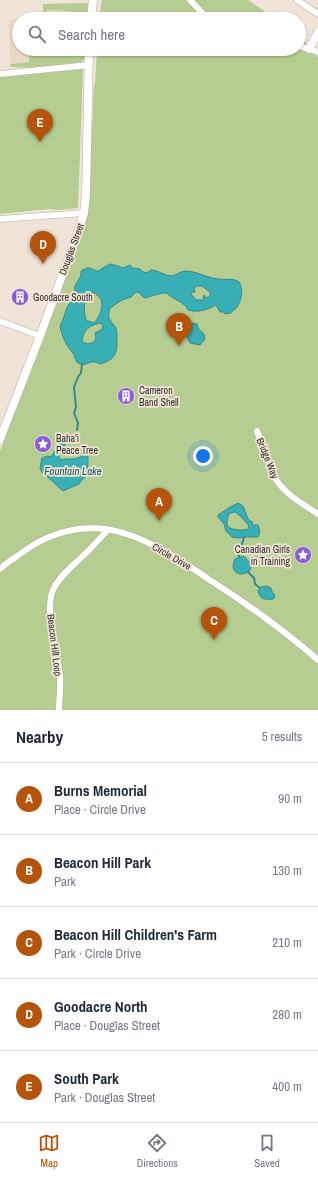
<!DOCTYPE html>
<meta charset="utf-8">
<style>
body{margin:0;font-family:"Archivo Narrow",sans-serif;background:#f2f2f3;color:#1f2937}
.you{position:absolute;left:203px;top:456px;width:14px;height:14px;margin:-10px;border:3px solid #fff;border-radius:50%;background:#1a73e8;box-shadow:0 0 0 6px #1a73e833}
.badge{display:grid;place-items:center;width:26px;height:26px;border-radius:50%;background:#b45309;color:#fff;font-size:13px;font-weight:700}
.pin{position:absolute;translate:-50% -33px;filter:drop-shadow(0 1px 2px #0008)}
.pin::after{content:'';position:absolute;top:21px;width:14px;height:12px;background:inherit;clip-path:polygon(0 0,100% 0,50% 100%)}
.list{margin:0;padding:0;list-style:none}
h2{display:flex;justify-content:space-between;align-items:center;height:52px;margin:0;padding:0 16px;font-size:17px}
h2 small{font-size:13px;font-weight:400;color:#747a83}
.list li{display:grid;grid-template-columns:26px 1fr auto;gap:12px;align-items:center;box-sizing:border-box;height:72px;padding:0 16px;border-top:1px solid #e0e1e3}
.list b{display:block;font-size:15px;white-space:nowrap}
.list p{margin:0;font-size:13px;white-space:nowrap;color:#747a83}
.list em{font-size:13px;font-style:normal;color:#747a83}
.icon{flex:none;width:22px;height:22px;fill:none;stroke:currentColor;stroke-width:2;stroke-linecap:round;stroke-linejoin:round}
.map{position:relative;flex:none;width:318px;height:710px;overflow:hidden}
.search{position:absolute;background:#fff;box-shadow:0 1px 3px #0004;left:12px;right:12px;top:12px;height:44px;display:flex;align-items:center;gap:10px;box-sizing:border-box;padding:0 14px;border-radius:22px;color:#747a83;font-size:15px}
.sheet{height:412px;background:#fff}
nav{display:flex;justify-content:space-around;align-items:center;box-sizing:border-box;height:56px;border-top:1px solid #e0e1e3;background:#fff;font-size:11px;color:#747a83}
nav a{display:grid;justify-items:center;gap:2px}
nav .on{color:#b45309}
.map>svg:first-child{display:block}
</style>
<div class="map">
<svg width="318" height="710" viewBox="0 0 318 710">
<rect width="100%" height="100%" fill="#f0e4d8"/>
<g fill="#ebd9c7">
<path d="M 83,3 L 83,19 L 22,19 L 43,18 L 43,4 Z"/>
<path d="M 19,19 L 19,49 L 82,49 L 82,57 L 10,64 L 9,20 Z"/>
</g>
<g fill="#b6cd91">
<path d="M 102,0 L 248,0 L 276,19 L 99,19 Z"/>
<path d="M 88,3 L 87,19 L 70,19 L 70,11 L 47,10 L 47,19 L 29,19 L 43,18 L 43,4 Z"/>
<path d="M 299,34 L 318,58 L 318,710 L 0,710 L 0,451 L 69,267 L 90,174 L 94,85 L 95,84 L 97,49 L 299,49 Z"/>
<path d="M 29,49 L 29,51 L 41,51 L 41,49 L 85,49 L 84,59 L 82,62 L 34,68 L 11,67 L 10,64 L 29,62 Z"/>
<path d="M 83,69 L 78,208 L 58,210 L 48,209 L 0,214 L 0,77 Z"/>
</g>
<g fill="#38afb5" stroke="#37898c" fill-rule="evenodd">
<path d="M 110,264 L 118,266 L 123,268 L 130,265 L 132,268 L 140,269 C 143,273 147,274 151,270 C 158,270 163,275 171,276 C 176,276 180,271 185,271 C 197,271 207,278 218,279 C 224,280 235,278 239,282 C 242,286 242,293 241,297 C 240,303 237,309 231,312 L 231,313 L 225,314 L 224,312 L 220,312 L 216,305 C 207,310 198,313 188,310 C 184,301 173,300 167,293 L 162,293 L 145,298 L 142,296 L 140,293 L 136,292 L 131,297 L 122,300 L 110,308 C 109,311 108,317 110,320 C 111,323 115,325 116,328 C 117,332 117,337 117,341 C 117,355 114,360 100,364 C 90,358 89,366 81,364 C 74,363 76,357 73,353 C 66,345 62,337 60,326 C 64,320 65,310 69,304 C 72,301 75,301 77,297 C 70,281 82,283 81,271 C 92,264 91,271 99,271 L 101,269 ZM 197,286 L 202,286 L 210,292 L 210,296 L 206,298 L 204,295 L 203,300 L 196,300 L 191,294 L 192,292 L 195,292 L 194,288 ZM 92,292 C 102,296 103,302 101,311 C 99,316 98,319 94,323 L 86,320 C 83,309 83,300 92,292 ZM 101,323 L 103,327 L 101,330 L 95,333 L 96,338 L 94,342 L 88,344 L 82,342 C 83,330 89,325 101,323 Z"/>
<path d="M 192,323 L 197,324 L 198,328 C 202,333 204,331 205,339 L 200,345 L 190,343 L 184,331 L 185,326 Z"/>
<path d="M 65,440 L 66,443 L 62,450 L 58,453 L 58,455 L 61,460 L 64,459 L 75,459 L 86,455 L 88,456 C 88,460 88,472 86,476 C 84,479 81,480 79,484 L 63,491 L 42,472 L 40,468 L 42,458 L 47,456 L 51,457 L 57,448 L 58,443 Z"/>
<path d="M 238,503 L 243,506 L 248,519 L 252,522 L 253,525 L 258,525 C 260,529 260,533 258,537 L 247,537 L 237,538 L 232,537 L 226,531 L 224,524 L 218,517 L 218,515 L 230,507 ZM 235,512 C 241,516 245,521 249,526 L 248,529 C 242,531 233,530 228,527 C 226,522 227,518 230,513 Z"/>
<path d="M 243,556 C 268,574 224,584 235,559 Z"/>
<path d="M 266,586 L 271,588 C 271,592 275,594 275,597 L 273,599 C 265,600 259,599 258,590 L 261,587 Z"/>
</g>
<g fill="none" stroke-linecap="round" stroke-linejoin="round">
<g stroke="#37898c" stroke-width="2">
<path d="M 77,430 L 78,423 L 74,413 L 76,407 L 74,387 L 78,377 L 81,373 L 82,364"/>
<path d="M 65,440 L 69,438"/>
<path d="M 239,557 L 238,548 L 242,544 L 244,537"/>
<path d="M 248,572 L 254,578 L 255,584 L 260,588"/>
</g>
<g stroke="#b9ada1" stroke-width="7">
<g id="minor">
<path d="M 190,0 L 208,19"/>
<path d="M 297,0 L 318,14"/>
<path d="M 299,46 L 318,52"/>
<path d="M 0,74 L 89,65"/>
<path d="M 0,219 L 84,213"/>
<path d="M 0,321 L 40,336"/>
<path d="M 257,431 L 273,475 C 284,494 300,502 318,514"/>
<path d="M 0,569 C 8,561 18,556 27,549 C 98,503 153,542 213,582 C 250,606 285,631 318,660"/>
<path d="M 59,710 C 59,699 61,687 60,676 C 58,654 43,607 54,588 C 61,574 76,563 87,552 C 94,545 101,537 108,530"/>
</g>
</g>
<g stroke="#b9ada1" stroke-width="9">
<g id="major">
<path d="M 91,19 L 93,0"/>
<path d="M 309,49 L 318,32"/>
<path d="M 0,439 L 40,336 L 78,232 L 84,213 L 86,195 L 89,49"/>
</g>
</g>
<use href="#minor" stroke="#fff" stroke-width="6"/>
<use href="#major" stroke="#fff" stroke-width="8"/>
</g>
<defs>
<g id="building-disc" transform="scale(0.9)"><circle r="9.5" fill="#885dd7" stroke="#f0e4d8"/><path d="M-4-6H4V6H1V3H-1V6H-4ZM-2.5-4.3h1.7v1.8h-1.7ZM.8-4.3h1.7v1.8H.8ZM-2.5-1h1.7V.8h-1.7ZM.8-1h1.7V.8H.8Z" fill="#fff"/></g>
<g id="sight-disc" transform="scale(0.9)"><circle r="9.5" fill="#885dd7" stroke="#f0e4d8"/><path d="M0-6L1.8-2.2L6-1.7L2.9 1.2L3.7 5.4L0 3.3L-3.7 5.4L-2.9 1.2L-6-1.7L-1.8-2.2Z" fill="#fff"/></g>
</defs>
<g fill-rule="evenodd">
<use href="#building-disc" x="20" y="297"/>
<use href="#building-disc" x="126" y="396"/>
<use href="#sight-disc" x="43" y="444"/>
<use href="#sight-disc" x="303" y="555"/>
</g>
<g text-anchor="middle" stroke-width="3.5" stroke-linejoin="round" paint-order="stroke">
<g font-size="10" fill="#34302b" stroke="#f0e4d8">
<text transform="translate(71 249) rotate(-70)" y="4">Douglas Street</text>
<text transform="translate(268 458) rotate(68)" y="4">Bridge Way</text>
<text transform="translate(172 556) rotate(30)" y="4">Circle Drive</text>
<text transform="translate(55 645) rotate(83)" y="4">Beacon Hill Loop</text>
</g>
<g font-size="10" fill="#34302b" stroke="#f0e4d8" text-anchor="start">
<text x="33" y="301">Goodacre South</text>
<text x="139" y="394">Cameron<tspan x="139" dy="12">Band Shell</tspan></text>
<text x="56" y="442">Baha'i<tspan x="56" dy="12">Peace Tree</tspan></text>
<text x="290" y="553" text-anchor="end">Canadian Girls<tspan x="290" dy="12">in Training</tspan></text>
</g>
<g font-size="11" font-style="italic" fill="#195a5d" stroke="#f0e4d8">
<text x="73" y="475">Fountain Lake</text>
</g>
</g>
</svg>
<div class="you"></div>
<div class="pin badge" style="left:159px;top:521px">A</div>
<div class="pin badge" style="left:179px;top:346px">B</div>
<div class="pin badge" style="left:214px;top:640px">C</div>
<div class="pin badge" style="left:43px;top:264px">D</div>
<div class="pin badge" style="left:40px;top:142px">E</div>
<div class="search"><svg class="icon" aria-label="search" viewBox="0 0 24 24"><circle cx="10" cy="10" r="6"/><path d="M15 15l6 6"/></svg>Search here</div>
</div>
<section class="sheet">
<h2>Nearby<small>5 results</small></h2>
<ul class="list">
<li><span class="badge">A</span><div><b>Burns Memorial</b><p>Place · Circle Drive</p></div><em>90 m</em></li>
<li><span class="badge">B</span><div><b>Beacon Hill Park</b><p>Park</p></div><em>130 m</em></li>
<li><span class="badge">C</span><div><b>Beacon Hill Children's Farm</b><p>Park · Circle Drive</p></div><em>210 m</em></li>
<li><span class="badge">D</span><div><b>Goodacre North</b><p>Place · Douglas Street</p></div><em>280 m</em></li>
<li><span class="badge">E</span><div><b>South Park</b><p>Park · Douglas Street</p></div><em>400 m</em></li>
</ul>
</section>
<nav>
<a class="on"><svg class="icon" aria-label="map" viewBox="0 0 24 24"><path d="M3 6l6-2 6 2 6-2v14l-6 2-6-2-6 2zM9 4v14M15 6v14"/></svg>Map</a>
<a><svg class="icon" aria-label="directions" viewBox="0 0 24 24"><path d="M12 3l9 9-9 9-9-9zM9 14v-3h6M13 9l2 2-2 2"/></svg>Directions</a>
<a><svg class="icon" aria-label="saved" viewBox="0 0 24 24"><path d="M7 4h10v16l-5-4-5 4z"/></svg>Saved</a>
</nav>
